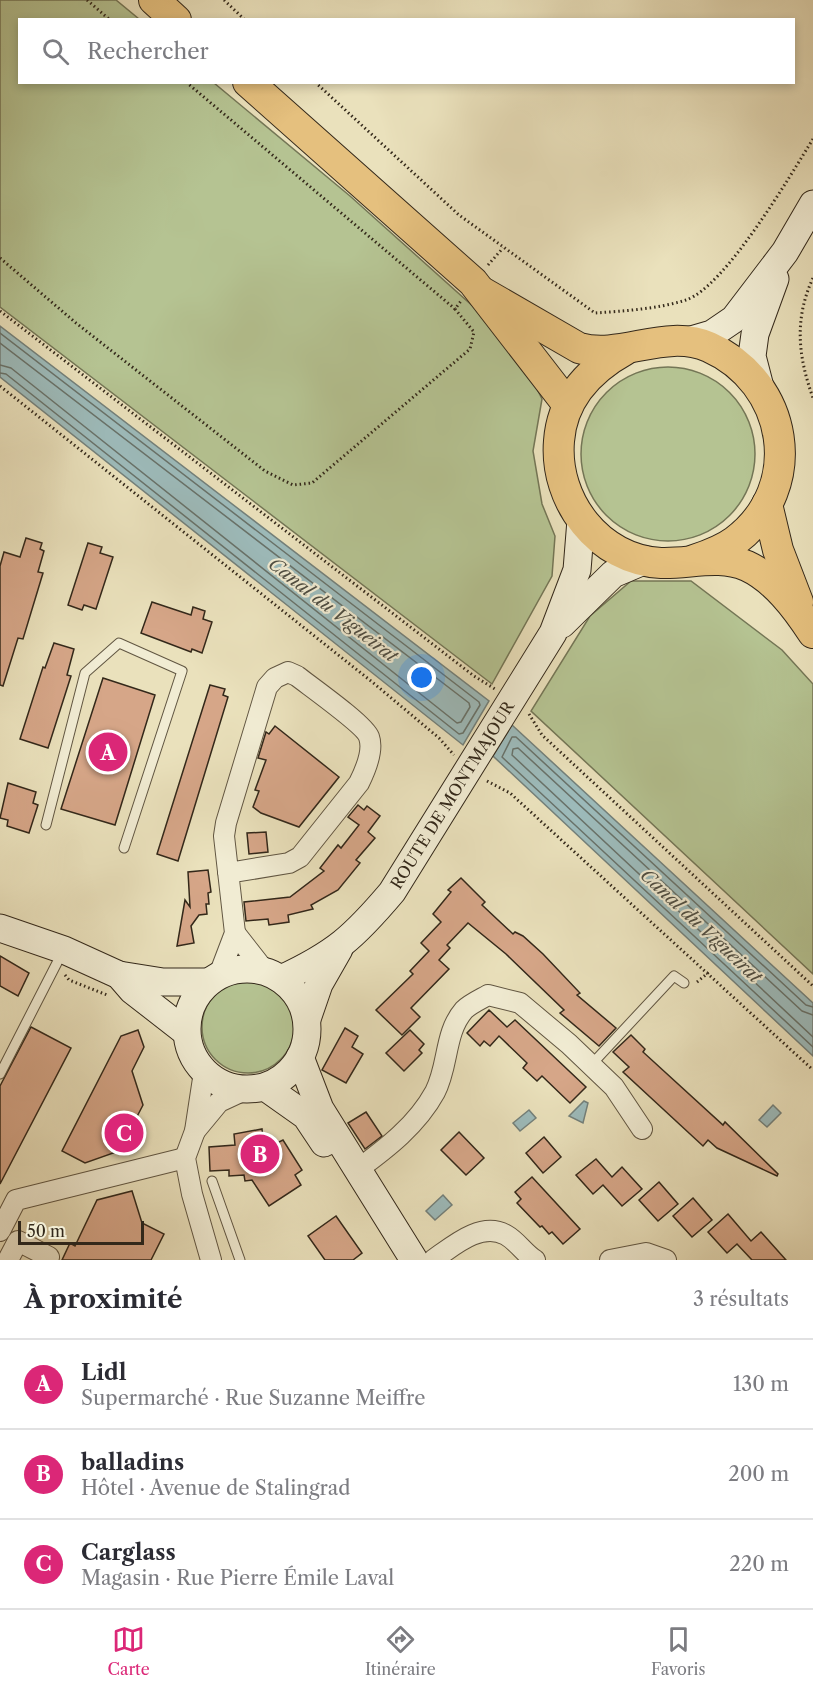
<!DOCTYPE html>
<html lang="fr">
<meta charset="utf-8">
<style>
body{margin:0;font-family:"Libre Caslon Text",serif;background:#f2f2f3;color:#2b2b33}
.scale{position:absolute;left:18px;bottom:15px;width:126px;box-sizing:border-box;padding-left:6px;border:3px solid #33281a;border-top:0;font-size:16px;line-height:21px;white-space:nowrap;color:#33281a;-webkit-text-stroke:4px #f1ecd3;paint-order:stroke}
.you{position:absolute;left:422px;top:678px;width:21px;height:21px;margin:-15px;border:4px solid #fff;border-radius:50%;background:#1a73e8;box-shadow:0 0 0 9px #1a73e833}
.badge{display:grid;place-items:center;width:39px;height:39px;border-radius:50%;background:#db2777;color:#fff;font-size:20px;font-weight:700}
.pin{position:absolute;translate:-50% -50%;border:3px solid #fff;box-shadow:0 2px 6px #0006}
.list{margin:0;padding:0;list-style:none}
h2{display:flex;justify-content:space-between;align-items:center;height:78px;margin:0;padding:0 24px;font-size:26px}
h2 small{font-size:20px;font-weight:400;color:#7c7c81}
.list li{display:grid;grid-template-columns:39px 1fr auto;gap:18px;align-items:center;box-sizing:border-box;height:90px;padding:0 24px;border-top:2px solid #e1e1e2}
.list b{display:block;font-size:22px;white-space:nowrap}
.list p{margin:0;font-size:20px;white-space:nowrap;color:#7c7c81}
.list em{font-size:20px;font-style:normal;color:#7c7c81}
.icon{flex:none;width:33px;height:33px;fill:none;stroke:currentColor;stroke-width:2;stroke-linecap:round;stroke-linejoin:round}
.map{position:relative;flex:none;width:813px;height:1260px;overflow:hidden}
.search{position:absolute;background:#fff;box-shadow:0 3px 9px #0003;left:18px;right:18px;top:18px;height:66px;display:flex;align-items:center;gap:15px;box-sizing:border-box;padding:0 21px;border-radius:0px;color:#7c7c81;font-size:22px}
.sheet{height:348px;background:#fff}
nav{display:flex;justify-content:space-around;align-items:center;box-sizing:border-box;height:84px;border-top:2px solid #e1e1e2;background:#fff;font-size:16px;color:#7c7c81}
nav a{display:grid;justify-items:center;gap:3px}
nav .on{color:#db2777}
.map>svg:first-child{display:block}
</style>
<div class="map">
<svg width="813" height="1260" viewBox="0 0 813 1260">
<rect width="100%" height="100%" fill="#eae1bc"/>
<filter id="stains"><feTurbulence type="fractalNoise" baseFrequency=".00333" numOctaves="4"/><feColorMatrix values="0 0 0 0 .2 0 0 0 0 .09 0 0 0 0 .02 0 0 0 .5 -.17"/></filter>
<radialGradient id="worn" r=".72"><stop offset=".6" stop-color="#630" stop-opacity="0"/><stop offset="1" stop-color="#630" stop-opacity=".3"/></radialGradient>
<g fill="#b5c392" stroke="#747656" stroke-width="1.5">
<path d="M 0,0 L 116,0 L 139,19 L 20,20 L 20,82 L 214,83 L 350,196 L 514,343 L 542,399 L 533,451 L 542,504 L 555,536 L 552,576 L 492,684 L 0,307 Z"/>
<circle cx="668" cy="454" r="87"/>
<path d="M 631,581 L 691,581 L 782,650 L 813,684 L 813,974 L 531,711 L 590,616 Z"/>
<circle cx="248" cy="1027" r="46"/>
</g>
<g fill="#9dbbbb" stroke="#73807b" stroke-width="1.5">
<path d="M 0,326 L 489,701 L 463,745 L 0,377 Z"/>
<path d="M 512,725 L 813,1003 L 813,1056 L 493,756 Z"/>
<path d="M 584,1101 L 588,1103 L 583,1123 L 569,1116 Z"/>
<path d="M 773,1105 L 781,1113 L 767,1127 L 759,1120 Z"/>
<path d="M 529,1110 L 536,1118 L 520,1131 L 513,1123 Z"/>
<path d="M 443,1195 L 452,1205 L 435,1220 L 426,1211 Z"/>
</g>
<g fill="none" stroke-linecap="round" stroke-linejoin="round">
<g stroke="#68726a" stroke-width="1.5">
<path d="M 0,333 L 479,702 L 480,705 L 463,733 L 459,734 L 6,374 L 0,373"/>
<path d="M 0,343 L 469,703 L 470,707 L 461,722 L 457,723 L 11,368 L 0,365"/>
<path d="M 813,1007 L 806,1005 L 516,737 L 512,737 L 502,757 L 813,1047"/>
<path d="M 813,1015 L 802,1011 L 518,748 L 513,749 L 512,755 L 813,1037"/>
</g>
</g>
<g fill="#d6a688" stroke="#33281a" stroke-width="1.5">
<path d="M 26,538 L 42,543 L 40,549 L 44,551 L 38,572 L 43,573 L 23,639 L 18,638 L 3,686 L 0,685 L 0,566 L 4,552 L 20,557 Z"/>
<path d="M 88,543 L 102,547 L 100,553 L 113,557 L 96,609 L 84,605 L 82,610 L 68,605 Z"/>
<path d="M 152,602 L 191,615 L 193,607 L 205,611 L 203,619 L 212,622 L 202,653 L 192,649 L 191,652 L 141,633 Z"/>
<path d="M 54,643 L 74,649 L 67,675 L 71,676 L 48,748 L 20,739 L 43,667 L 45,668 Z"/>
<path d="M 103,678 L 155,695 L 115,825 L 61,809 Z"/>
<path d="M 210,685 L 225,689 L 223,695 L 228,697 L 178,861 L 157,854 Z"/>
<path d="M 275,726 L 339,777 L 299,827 L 261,813 L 253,807 L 259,791 L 255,790 L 266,760 L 258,758 L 266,732 L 269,734 Z"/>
<path d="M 8,783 L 36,792 L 33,803 L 38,805 L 29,833 L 7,826 L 8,820 L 0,818 Z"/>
<path d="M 358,805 L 364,810 L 367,806 L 380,816 L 368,832 L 375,838 L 356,860 L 360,863 L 338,890 L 311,905 L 313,909 L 288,915 L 289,922 L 269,925 L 268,919 L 246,921 L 244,902 L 290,897 L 324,871 L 320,868 L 338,845 L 341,848 L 359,825 L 348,817 Z"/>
<path d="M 266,832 L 268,852 L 249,854 L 247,833 Z"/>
<path d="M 208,870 L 211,892 L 208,893 L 209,904 L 206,904 L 207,914 L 199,915 L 191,926 L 194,943 L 177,946 L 185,900 L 190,907 L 188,872 Z"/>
<path d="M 461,878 L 485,902 L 482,905 L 513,934 L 515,932 L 523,936 L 543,954 L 580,993 L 577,995 L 616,1028 L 599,1046 L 560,1013 L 564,1010 L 506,954 L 468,923 L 447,945 L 450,948 L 439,960 L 449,969 L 411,1008 L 420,1017 L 402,1035 L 376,1010 L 413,974 L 410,971 L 429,951 L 421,943 L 441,922 L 433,914 L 451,892 L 448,890 Z"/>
<path d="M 0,956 L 29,973 L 18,996 L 0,986 Z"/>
<path d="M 489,1010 L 507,1027 L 515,1020 L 586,1087 L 570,1103 L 542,1076 L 537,1081 L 523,1068 L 527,1063 L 499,1036 L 490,1046 L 484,1041 L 480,1046 L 467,1033 Z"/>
<path d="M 31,1027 L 71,1048 L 0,1184 L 0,1086 Z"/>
<path d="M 345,1028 L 358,1036 L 352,1047 L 363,1054 L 346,1083 L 322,1070 Z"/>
<path d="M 138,1030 L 144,1047 L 132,1071 L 143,1105 L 119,1151 L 85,1163 L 62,1151 L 121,1036 Z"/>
<path d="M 410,1030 L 424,1044 L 419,1050 L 422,1053 L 404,1071 L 386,1053 Z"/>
<path d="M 631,1035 L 645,1049 L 643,1052 L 723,1125 L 725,1122 L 778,1174 L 777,1176 L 717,1148 L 708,1140 L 703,1146 L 623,1072 L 629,1067 L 613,1052 Z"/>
<path d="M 366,1112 L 382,1136 L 365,1149 L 348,1123 Z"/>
<path d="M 262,1129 L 263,1138 L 271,1137 L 275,1144 L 283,1140 L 302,1170 L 295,1175 L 301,1185 L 269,1206 L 252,1180 L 245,1181 L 244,1175 L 229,1176 L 229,1170 L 210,1171 L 209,1147 L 235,1145 L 234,1134 Z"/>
<path d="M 459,1132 L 484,1158 L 466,1175 L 441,1150 Z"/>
<path d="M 544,1137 L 561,1157 L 543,1173 L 526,1153 Z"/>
<path d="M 596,1159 L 612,1177 L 622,1167 L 642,1189 L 622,1206 L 603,1185 L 593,1194 L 576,1175 Z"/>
<path d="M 532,1177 L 580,1229 L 563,1244 L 552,1232 L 549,1234 L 542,1226 L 540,1227 L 517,1203 L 521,1199 L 515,1192 Z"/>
<path d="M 659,1182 L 678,1204 L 658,1221 L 639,1200 Z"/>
<path d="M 132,1191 L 142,1223 L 164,1234 L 151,1260 L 62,1260 L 70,1243 L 75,1246 L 97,1200 Z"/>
<path d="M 693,1198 L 712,1220 L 692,1237 L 673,1216 Z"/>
<path d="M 728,1214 L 751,1241 L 761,1232 L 786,1260 L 752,1260 L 737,1244 L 727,1253 L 708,1232 Z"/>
<path d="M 336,1216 L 362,1253 L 353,1260 L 325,1260 L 308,1236 Z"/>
</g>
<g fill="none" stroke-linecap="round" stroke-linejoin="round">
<g stroke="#615642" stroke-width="11">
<g id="service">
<path d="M 46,825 L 85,673 L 119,643 L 182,671 L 124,848"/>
<path d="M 591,1065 L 674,976 L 684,983"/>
<path d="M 0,1074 L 62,953"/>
<path d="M 212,1181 L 240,1260"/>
</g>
</g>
<g stroke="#615642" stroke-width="22">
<g id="minor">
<path d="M 235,933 L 264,970"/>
<path d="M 219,975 L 235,933 L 224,836 L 226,823 L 267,687 L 275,678 L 288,672 L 297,676 C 311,687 365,725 369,737 C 374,751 365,771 359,783 L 300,857 L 289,863 L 228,873"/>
<path d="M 204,1072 L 195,1131 L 185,1158 L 192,1194 L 211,1260"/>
<path d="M 195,1131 L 219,1102 L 247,1089"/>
<path d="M 357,1170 C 387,1148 417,1125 435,1092 C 449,1065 444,1033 464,1010 C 470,1004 481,999 488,995 L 520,1003 L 569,1044 L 614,1087 L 642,1129"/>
<path d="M 0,1231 L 16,1200 L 185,1158"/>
<path d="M 8,1260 L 18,1241 L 49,1257"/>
<path d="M 433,1260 C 453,1246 481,1221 506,1235 C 517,1241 524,1253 535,1260"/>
<path d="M 610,1260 L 646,1253 L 666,1260"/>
</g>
</g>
<g stroke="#33281a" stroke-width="29">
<g id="secondary">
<path d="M 688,341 L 712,334 L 734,319 L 785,252 L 813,204"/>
<path d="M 760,387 L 752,356 L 755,334 L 775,279"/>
<path d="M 562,624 L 613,574 L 646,560"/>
<path d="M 0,928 L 64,950 L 119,975 L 132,990 L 186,1032"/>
<circle cx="247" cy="1029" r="60"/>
<path d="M 119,975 L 163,982 L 208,982"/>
<path d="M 281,979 C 335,954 354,937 392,892 L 553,633 L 577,570 L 581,520"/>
<path d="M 307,1019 L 319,984 L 339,949"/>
<path d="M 300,1057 L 320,1109 L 414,1260"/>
<path d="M 265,1087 L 306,1116 L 324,1143"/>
</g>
</g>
<g stroke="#33281a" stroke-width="32">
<g id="primary">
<path d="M 154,0 L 176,20"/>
<path d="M 248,82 L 473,282 L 568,405"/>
<path d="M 482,292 L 579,348 C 622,360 665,328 709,347 C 788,382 807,487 735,541 C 723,550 709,555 694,560"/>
<path d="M 625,350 C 589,370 562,399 559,441 C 554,501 599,560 661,563 C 690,564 719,554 747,566 C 775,579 796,607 813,633"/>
<path d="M 767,504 L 778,550 L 798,602"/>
</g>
</g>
<g stroke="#33281a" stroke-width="3" stroke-dasharray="1.5 3" stroke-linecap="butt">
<path d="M 87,0 L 110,20"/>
<path d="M 224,0 L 245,20"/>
<path d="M 186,82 L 455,309"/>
<path d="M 315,82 L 459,215 L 595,313 C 623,311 658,309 686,300 C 725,287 790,176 813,139"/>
<path d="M 0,258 L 76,323 L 265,471 L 293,485 L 312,483 L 470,349 L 474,332 L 455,309 L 461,301"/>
<path d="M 488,265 L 503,248"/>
<path d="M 813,278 C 794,319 798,356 813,398"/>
<path d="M 0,311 L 474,676 L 495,689"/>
<path d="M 0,386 L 371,681 L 439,738 L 454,755"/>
<path d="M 529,714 L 542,735 L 813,986"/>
<path d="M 487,781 L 510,793 L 813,1070"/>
<path d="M 65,975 L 69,980 L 107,995"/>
<path d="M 697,982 L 709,972"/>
</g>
<use href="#service" stroke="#f1ecd3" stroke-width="9"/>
<use href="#minor" stroke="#f1ecd3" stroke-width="20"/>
<use href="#secondary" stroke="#f1ecd3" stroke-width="27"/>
<use href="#primary" stroke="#e5c07e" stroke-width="30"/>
</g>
<g text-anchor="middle" stroke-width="4.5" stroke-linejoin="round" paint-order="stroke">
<g font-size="16" fill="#33281a" stroke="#f1ecd3">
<text transform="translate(452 795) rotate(-58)" y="6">ROUTE DE MONTMAJOUR</text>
</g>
<g font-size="18" font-style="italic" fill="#4e4d42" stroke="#f1ecd3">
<text transform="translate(333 610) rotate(38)" y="6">Canal du Vigueirat</text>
<text transform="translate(701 926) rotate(43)" y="6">Canal du Vigueirat</text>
</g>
</g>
<rect width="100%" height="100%" filter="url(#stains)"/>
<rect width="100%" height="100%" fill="url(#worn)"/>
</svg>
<div class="scale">50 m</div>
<div class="you"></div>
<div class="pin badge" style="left:108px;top:752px">A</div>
<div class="pin badge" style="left:260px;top:1154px">B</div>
<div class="pin badge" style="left:124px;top:1133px">C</div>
<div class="search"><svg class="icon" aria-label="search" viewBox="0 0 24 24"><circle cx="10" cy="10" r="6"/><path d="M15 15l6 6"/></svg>Rechercher</div>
</div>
<section class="sheet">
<h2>À proximité<small>3 résultats</small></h2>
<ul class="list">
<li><span class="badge">A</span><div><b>Lidl</b><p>Supermarché · Rue Suzanne Meiffre</p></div><em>130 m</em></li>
<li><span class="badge">B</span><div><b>balladins</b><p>Hôtel · Avenue de Stalingrad</p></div><em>200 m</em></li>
<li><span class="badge">C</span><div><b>Carglass</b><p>Magasin · Rue Pierre Émile Laval</p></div><em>220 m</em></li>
</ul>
</section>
<nav>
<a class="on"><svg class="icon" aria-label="map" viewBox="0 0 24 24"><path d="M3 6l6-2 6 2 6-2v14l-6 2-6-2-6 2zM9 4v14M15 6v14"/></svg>Carte</a>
<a><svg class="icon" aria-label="directions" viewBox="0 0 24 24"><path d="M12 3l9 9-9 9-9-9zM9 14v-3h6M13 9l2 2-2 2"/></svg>Itinéraire</a>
<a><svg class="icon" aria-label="saved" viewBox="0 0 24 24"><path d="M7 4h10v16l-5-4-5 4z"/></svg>Favoris</a>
</nav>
